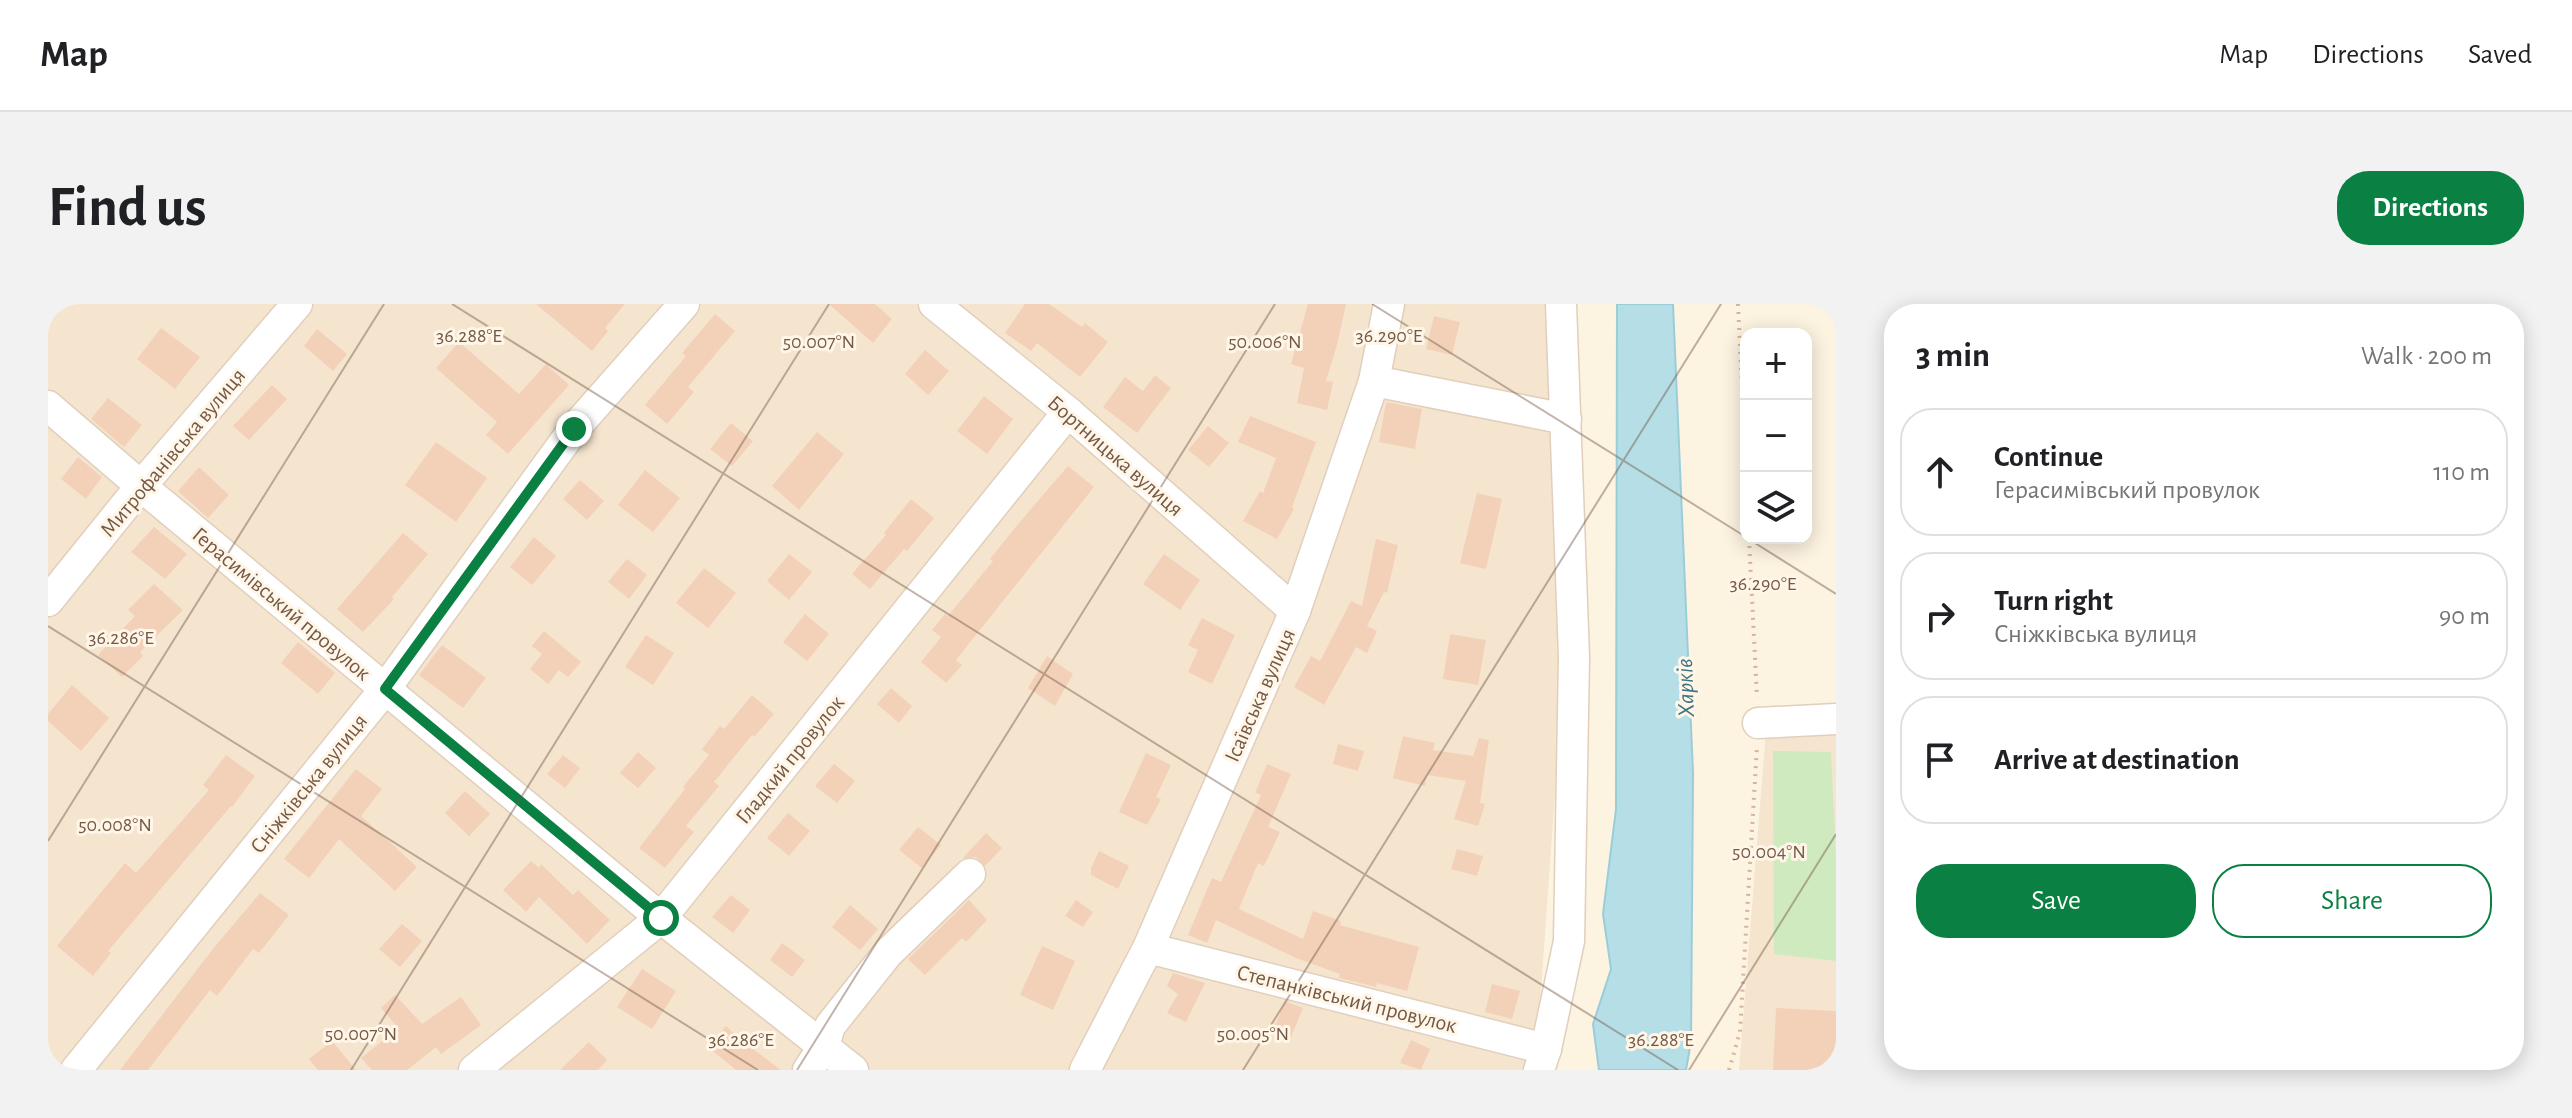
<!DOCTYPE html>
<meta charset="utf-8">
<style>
body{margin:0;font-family:"Alegreya Sans",sans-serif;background:#f2f2f2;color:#202124}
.controls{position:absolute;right:24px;top:24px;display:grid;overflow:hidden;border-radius:16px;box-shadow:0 4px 20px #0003}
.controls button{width:72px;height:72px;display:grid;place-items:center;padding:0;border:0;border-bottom:2px solid #e0e0e0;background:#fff;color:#202124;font:40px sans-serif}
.stop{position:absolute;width:24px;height:24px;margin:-18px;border:6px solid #0b8043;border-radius:50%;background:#fff}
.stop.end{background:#0b8043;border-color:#fff;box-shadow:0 2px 8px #0008}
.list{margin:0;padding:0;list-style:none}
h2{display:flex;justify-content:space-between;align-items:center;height:104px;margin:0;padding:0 32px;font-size:34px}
h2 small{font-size:26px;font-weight:400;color:#757577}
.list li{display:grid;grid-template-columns:52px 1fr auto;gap:24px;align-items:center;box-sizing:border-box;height:128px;margin:0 16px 16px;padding:0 16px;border:2px solid #e0e0e0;border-radius:32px}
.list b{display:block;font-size:30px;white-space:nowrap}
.list p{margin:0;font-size:26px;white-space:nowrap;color:#757577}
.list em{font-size:26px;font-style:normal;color:#757577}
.actions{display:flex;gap:16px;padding:24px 32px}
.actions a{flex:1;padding:18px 0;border:2px solid #0b8043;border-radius:32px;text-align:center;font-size:28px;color:#0b8043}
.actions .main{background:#0b8043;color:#fff}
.icon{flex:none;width:44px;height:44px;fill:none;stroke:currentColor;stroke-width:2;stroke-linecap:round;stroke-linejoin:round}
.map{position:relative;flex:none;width:1788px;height:766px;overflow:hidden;border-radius:32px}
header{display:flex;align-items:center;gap:48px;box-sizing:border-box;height:112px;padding:0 40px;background:#fff;border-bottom:2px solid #e0e0e0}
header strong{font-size:38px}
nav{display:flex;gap:44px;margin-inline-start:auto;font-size:28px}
.intro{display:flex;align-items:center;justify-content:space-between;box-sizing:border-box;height:192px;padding:0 48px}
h1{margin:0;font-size:56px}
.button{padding:20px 36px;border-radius:32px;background:#0b8043;color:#fff;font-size:28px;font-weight:700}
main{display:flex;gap:48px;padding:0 48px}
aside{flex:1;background:#fff;border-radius:32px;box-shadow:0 4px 20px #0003}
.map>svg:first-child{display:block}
</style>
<header>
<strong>Map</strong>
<nav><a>Map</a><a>Directions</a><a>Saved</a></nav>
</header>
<div class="intro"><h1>Find us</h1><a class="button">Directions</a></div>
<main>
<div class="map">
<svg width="1788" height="766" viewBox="0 0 1788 766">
<rect width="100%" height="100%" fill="#fdf3e1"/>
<g fill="#f5e5cf">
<path d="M 0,0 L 1499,0 L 1515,377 L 1490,728 L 1477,766 L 0,766 Z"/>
<path d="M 1718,426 L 1788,426 L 1788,766 L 1691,766 Z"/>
</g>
<path fill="#cfeabf" d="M 1725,447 L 1783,448 L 1788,553 L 1788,657 L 1726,650 Z"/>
<path fill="#b5dee7" stroke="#9bcdd9" stroke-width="2" d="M 1569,0 L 1625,0 L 1645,469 L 1643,738 L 1638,766 L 1551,766 L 1545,720 L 1563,665 L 1555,610 L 1568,505 Z"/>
<g fill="#f3d1b8">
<path d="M 488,0 L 577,0 L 557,24 L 560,27 L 544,47 Z"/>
<path d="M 781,0 L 827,0 L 844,15 L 825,39 Z"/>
<path d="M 977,0 L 1001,0 L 1034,23 L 1037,19 L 1060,38 L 1032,73 L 989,39 L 983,47 L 957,29 Z"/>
<path d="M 1260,0 L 1298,0 L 1289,41 L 1278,77 L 1285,78 L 1279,106 L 1249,99 L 1256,64 L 1243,60 Z"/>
<path d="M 667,10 L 687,27 L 640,83 L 646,88 L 619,120 L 597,101 L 638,52 L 634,49 Z"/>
<path d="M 1386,12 L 1412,18 L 1404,51 L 1378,45 Z"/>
<path d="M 113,24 L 152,53 L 127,85 L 89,55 Z"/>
<path d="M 269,25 L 299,50 L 285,67 L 256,42 Z"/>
<path d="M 411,38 L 471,90 L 498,60 L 521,81 L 460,150 L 438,131 L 449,118 L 388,64 Z"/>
<path d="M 877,46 L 901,67 L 880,91 L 857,70 Z"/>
<path d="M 1107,71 L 1123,84 L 1089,129 L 1055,103 L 1077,73 L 1095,87 Z"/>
<path d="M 224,81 L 239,95 L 201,136 L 185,122 Z"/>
<path d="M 936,92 L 965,115 L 939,150 L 909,127 Z"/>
<path d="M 60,94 L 94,121 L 76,143 L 43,115 Z"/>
<path d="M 1338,98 L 1374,105 L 1367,145 L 1331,138 Z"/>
<path d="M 1202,112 L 1268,138 L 1244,203 L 1246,205 L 1229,235 L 1195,217 L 1212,187 L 1215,189 L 1228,154 L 1190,138 Z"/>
<path d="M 683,119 L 705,137 L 684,162 L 662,145 Z"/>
<path d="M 1160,122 L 1181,139 L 1161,163 L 1140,146 Z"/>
<path d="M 769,128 L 796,150 L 751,206 L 724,182 Z"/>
<path d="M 388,138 L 439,174 L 408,218 L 357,181 Z"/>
<path d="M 30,153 L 54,173 L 38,195 L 13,175 Z"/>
<path d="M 1020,162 L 1046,183 L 908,356 L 914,361 L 898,379 L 873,358 L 893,333 L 884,326 L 897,310 L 900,312 L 945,257 L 942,255 L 970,220 Z"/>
<path d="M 151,163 L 181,191 L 160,214 L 130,187 Z"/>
<path d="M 597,166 L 632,194 L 605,228 L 570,201 Z"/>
<path d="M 532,176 L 556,197 L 539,216 L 515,195 Z"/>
<path d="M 1429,189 L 1454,195 L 1438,265 L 1412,259 Z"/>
<path d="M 863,195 L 886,214 L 859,247 L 856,245 L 822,285 L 804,270 L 838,231 L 836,229 Z"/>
<path d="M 106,223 L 139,250 L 117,275 L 83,248 Z"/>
<path d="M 355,229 L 380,250 L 344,293 L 346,295 L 315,328 L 289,305 Z"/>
<path d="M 486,233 L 508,252 L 484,281 L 462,263 Z"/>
<path d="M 1328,235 L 1350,241 L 1339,289 L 1336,288 L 1319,322 L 1329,327 L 1319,349 L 1308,343 L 1276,401 L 1246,383 L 1263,352 L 1272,357 L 1303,297 L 1314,302 Z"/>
<path d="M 741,250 L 764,268 L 741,296 L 719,277 Z"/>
<path d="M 1116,250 L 1152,276 L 1132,306 L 1095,280 Z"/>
<path d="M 579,255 L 599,271 L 581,295 L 560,278 Z"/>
<path d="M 656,264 L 688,289 L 660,324 L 628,299 Z"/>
<path d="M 106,280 L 135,306 L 92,348 L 95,352 L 74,373 L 50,351 L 87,312 L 80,306 Z"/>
<path d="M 757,310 L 781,330 L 759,357 L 735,338 Z"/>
<path d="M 1154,314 L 1187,331 L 1164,380 L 1140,368 L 1150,346 L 1140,341 Z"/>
<path d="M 496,327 L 533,358 L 520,373 L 511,366 L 500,380 L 482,365 L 494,350 L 484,342 Z"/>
<path d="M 1402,330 L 1438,336 L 1430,381 L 1395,375 Z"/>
<path d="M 598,331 L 626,349 L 605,381 L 577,363 Z"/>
<path d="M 250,338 L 287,369 L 270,390 L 233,359 Z"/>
<path d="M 394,341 L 438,374 L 415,404 L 371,371 Z"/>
<path d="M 999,352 L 1025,370 L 1007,402 L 980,384 Z"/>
<path d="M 24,381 L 61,414 L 33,447 L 0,417 L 0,410 Z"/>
<path d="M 843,384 L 864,402 L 851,419 L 829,400 Z"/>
<path d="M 704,391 L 726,410 L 706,433 L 704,431 L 666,478 L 671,482 L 638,522 L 646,528 L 617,564 L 591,544 L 637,485 L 635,483 L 661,451 L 654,445 L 672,422 L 676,425 Z"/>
<path d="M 1355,432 L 1387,439 L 1385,446 L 1425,452 L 1431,434 L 1441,436 L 1432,499 L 1437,500 L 1430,522 L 1406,515 L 1418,477 L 1379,471 L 1377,482 L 1345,474 Z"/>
<path d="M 1290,440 L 1316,447 L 1310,467 L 1285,460 Z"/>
<path d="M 590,448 L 608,464 L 590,484 L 572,469 Z"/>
<path d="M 1098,449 L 1123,461 L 1108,493 L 1113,495 L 1099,521 L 1071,508 Z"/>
<path d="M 178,451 L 207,472 L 184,503 L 183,502 L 60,647 L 63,649 L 45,672 L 9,642 L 77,559 L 88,569 L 161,486 L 155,481 Z"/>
<path d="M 515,451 L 532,464 L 517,484 L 499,470 Z"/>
<path d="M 786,460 L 807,477 L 789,499 L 767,482 Z"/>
<path d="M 1219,460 L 1243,470 L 1220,523 L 1232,528 L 1216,562 L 1210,559 L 1191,605 L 1255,635 L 1265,607 L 1293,617 L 1292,621 L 1371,643 L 1359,687 L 1329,679 L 1328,683 L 1291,674 L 1292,670 L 1248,654 L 1168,616 L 1159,639 L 1140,631 L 1164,574 L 1173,578 L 1213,491 L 1207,489 Z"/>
<path d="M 308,465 L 334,485 L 313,512 L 369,563 L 347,587 L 291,535 L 261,574 L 236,555 Z"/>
<path d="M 417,487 L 442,510 L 421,532 L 397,509 Z"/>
<path d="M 740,509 L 762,527 L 741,552 L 719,534 Z"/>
<path d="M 870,523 L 893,541 L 874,564 L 851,546 Z"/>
<path d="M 938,529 L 954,544 L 937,562 L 928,553 L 915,554 Z"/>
<path d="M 1409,545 L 1435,552 L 1429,572 L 1403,565 Z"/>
<path d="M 1051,547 L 1081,562 L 1070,585 L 1043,571 L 1043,564 Z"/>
<path d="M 483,557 L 491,564 L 493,560 L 525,591 L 530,586 L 562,616 L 539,640 L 491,593 L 478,608 L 455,586 Z"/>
<path d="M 212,589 L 241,611 L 211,649 L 205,645 L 169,692 L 162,686 L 100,766 L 72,766 L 164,646 Z"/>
<path d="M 683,591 L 702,606 L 685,629 L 664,613 Z"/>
<path d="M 921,596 L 939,616 L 918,638 L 914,634 L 877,671 L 860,655 Z"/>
<path d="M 1028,596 L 1045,608 L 1035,623 L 1017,612 Z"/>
<path d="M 802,601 L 830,625 L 812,646 L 784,623 Z"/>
<path d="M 354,620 L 374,637 L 352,663 L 331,645 Z"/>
<path d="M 734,639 L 757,656 L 744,673 L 722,656 Z"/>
<path d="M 994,642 L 1027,657 L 1005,706 L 972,691 Z"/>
<path d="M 594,665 L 628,687 L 604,725 L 569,703 Z"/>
<path d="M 1125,669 L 1157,679 L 1138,718 L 1119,709 L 1130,690 L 1119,682 Z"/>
<path d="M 1444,680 L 1472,687 L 1464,715 L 1437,708 Z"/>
<path d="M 347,691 L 374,720 L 413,693 L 433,721 L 393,750 L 388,743 L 359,766 L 324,766 L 313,754 L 350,724 L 333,704 Z"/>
<path d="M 1237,697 L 1255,704 L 1243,733 L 1225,727 Z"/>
<path d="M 1728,704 L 1788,707 L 1788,766 L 1725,766 Z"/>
<path d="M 678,722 L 693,736 L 733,766 L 688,766 L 660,743 Z"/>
<path d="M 1363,736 L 1382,745 L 1373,766 L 1352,759 Z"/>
<path d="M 284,737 L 308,766 L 270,766 L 261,755 Z"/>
<path d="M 541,738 L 559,756 L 550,766 L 512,766 Z"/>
</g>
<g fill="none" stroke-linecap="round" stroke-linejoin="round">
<g stroke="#e1cfbc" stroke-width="33">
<g id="minor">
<path d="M 886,0 L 1020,108 L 1247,307"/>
<path d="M 1326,77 L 1518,115"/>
<path d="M 0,102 L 93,182 L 613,614 L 805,766"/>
<path d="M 0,297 L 93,182 L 249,0"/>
<path d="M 1710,419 L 1788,415"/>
<path d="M 1100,644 L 1498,745"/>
<path d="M 28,766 L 337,385 L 526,125 L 636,0"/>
<path d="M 426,766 L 613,614 L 1020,108"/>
<path d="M 760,766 L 776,742 L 782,722 L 840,649 L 922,570"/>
<path d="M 1037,766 L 1100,644 L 1247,307 L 1326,77 L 1341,0"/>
<path d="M 1491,766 L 1498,745 L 1521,637 L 1526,353 L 1513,0"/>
</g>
</g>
<g stroke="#d8b49b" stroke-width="4" stroke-dasharray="2 6" stroke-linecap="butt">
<path d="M 1690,0 L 1698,168"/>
<path d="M 1701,234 L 1709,394"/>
<path d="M 1681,766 L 1692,728 L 1709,442"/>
</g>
<use href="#minor" stroke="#fff" stroke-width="30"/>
</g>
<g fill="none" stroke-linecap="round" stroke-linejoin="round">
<path stroke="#0b8043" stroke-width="10" d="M 526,125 L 337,385 L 613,614"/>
</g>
<path fill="none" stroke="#745947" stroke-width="2" stroke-opacity="0.45" d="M 404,0 L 1630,766M 1324,0 L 1698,233M 1699,234 L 1788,290M 0,322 L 710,766M 0,537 L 336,0M 303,766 L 781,0M 749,766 L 1227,0M 1195,766 L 1673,0M 1641,766 L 1788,530"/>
<g text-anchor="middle" stroke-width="6" stroke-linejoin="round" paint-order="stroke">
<g font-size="22" fill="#745947" stroke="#fff6e8">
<text transform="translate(124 148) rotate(-50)" y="8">Митрофанівська вулиця</text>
<text transform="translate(1068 151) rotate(41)" y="8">Бортницька вулиця</text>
<text transform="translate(234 299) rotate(40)" y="8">Герасимівський провулок</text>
<text transform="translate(1211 391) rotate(-66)" y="8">Ісаївська вулиця</text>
<text transform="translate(741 455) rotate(-51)" y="8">Гладкий провулок</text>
<text transform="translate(260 479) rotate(-51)" y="8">Сніжківська вулиця</text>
<text transform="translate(1299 694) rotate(14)" y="8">Степанківський провулок</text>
</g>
<g font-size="24" font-style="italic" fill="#3d7482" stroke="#fff6e8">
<text transform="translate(1637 384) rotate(-92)" y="8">Харків</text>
</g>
</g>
<g font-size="20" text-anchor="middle" fill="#745947" stroke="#fff6e8" stroke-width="6" stroke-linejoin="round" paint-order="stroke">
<text x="421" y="38">36.288°E</text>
<text x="1341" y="38">36.290°E</text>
<text x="771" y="44">50.007°N</text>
<text x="1217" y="44">50.006°N</text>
<text x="1715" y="286">36.290°E</text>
<text x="73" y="340">36.286°E</text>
<text x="67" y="527">50.008°N</text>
<text x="1721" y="554">50.004°N</text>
<text x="313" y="736">50.007°N</text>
<text x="1205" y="736">50.005°N</text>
<text x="693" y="742">36.286°E</text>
<text x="1613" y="742">36.288°E</text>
</g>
</svg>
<div class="controls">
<button>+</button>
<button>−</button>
<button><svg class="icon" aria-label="layers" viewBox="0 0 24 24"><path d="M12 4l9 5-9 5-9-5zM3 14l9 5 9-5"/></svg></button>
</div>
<div class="stop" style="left:613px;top:614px"></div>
<div class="stop end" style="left:526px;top:125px"></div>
</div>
<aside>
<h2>3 min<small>Walk · 200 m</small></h2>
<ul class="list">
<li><svg class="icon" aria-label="ahead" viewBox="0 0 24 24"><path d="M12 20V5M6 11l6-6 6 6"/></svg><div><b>Continue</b><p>Герасимівський провулок</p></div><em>110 m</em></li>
<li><svg class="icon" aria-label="right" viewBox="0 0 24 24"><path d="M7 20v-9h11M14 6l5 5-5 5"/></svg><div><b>Turn right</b><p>Сніжківська вулиця</p></div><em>90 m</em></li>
<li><svg class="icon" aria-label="arrive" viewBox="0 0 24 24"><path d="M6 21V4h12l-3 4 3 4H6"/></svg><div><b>Arrive at destination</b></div></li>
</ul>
<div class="actions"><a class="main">Save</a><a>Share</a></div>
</aside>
</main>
